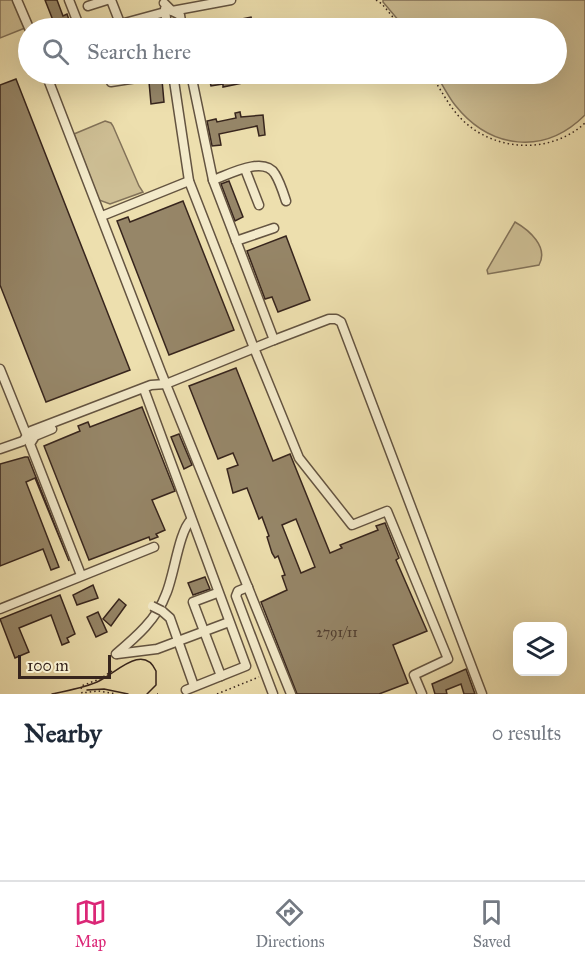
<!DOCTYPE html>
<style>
body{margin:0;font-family:"IM FELL Great Primer",serif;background:#f6f6f7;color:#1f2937}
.controls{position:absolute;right:18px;bottom:18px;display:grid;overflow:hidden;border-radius:12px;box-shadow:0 6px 24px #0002}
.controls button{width:54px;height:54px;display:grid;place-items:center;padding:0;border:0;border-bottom:2px solid #e0e1e3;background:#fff;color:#1f2937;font:30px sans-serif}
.scale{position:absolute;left:18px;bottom:15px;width:93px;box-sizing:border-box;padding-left:6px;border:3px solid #37251d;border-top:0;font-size:16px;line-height:21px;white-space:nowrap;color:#37251d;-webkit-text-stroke:4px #f3eaca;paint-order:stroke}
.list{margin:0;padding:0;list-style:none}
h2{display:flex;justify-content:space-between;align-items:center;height:78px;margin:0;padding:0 24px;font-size:26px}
h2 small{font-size:20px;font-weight:400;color:#747a83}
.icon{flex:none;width:33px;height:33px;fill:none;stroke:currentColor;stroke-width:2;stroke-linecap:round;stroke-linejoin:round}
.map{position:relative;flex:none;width:585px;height:694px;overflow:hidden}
.search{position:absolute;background:#fff;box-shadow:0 6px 24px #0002;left:18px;right:18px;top:18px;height:66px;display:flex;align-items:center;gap:15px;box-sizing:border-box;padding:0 21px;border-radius:33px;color:#747a83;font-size:22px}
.sheet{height:186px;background:#fff}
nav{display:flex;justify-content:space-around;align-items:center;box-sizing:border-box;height:84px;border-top:2px solid #e0e1e3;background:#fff;font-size:16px;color:#747a83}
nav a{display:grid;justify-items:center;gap:3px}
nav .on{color:#db2777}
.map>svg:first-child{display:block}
</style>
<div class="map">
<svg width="585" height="694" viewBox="0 0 585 694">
<rect width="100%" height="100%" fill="#eddfae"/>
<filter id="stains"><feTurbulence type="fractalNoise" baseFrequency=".00333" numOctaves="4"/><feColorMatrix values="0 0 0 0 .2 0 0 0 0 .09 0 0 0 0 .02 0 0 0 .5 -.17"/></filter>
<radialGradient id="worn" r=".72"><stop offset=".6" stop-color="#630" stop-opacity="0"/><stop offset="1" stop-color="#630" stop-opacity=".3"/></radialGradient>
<g fill="#cebf95" stroke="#827259" stroke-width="1.5">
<path d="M 0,0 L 14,0 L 25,28 L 0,38 Z"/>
<path d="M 383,0 L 585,0 L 585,115 C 544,156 490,149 455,105 C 448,96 442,84 436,74 L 556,74 L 556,28 L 405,28 L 383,2 Z"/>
<path d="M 105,121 L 111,123 L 113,126 L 139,186 L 143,192 L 110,204 L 99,200 L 74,134 Z"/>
<path d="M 515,222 C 529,230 549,247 539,265 L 488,274 L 487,270 Z"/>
</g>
<g fill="#968668" stroke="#37251d" stroke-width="1.5" fill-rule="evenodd">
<path d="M 45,0 L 57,0 L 63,16 L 67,14 L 72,28 L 56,28 Z"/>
<path d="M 251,17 L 254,28 L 232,28 L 231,21 Z"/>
<path d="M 208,74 L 220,74 L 221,75 L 256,74 L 257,80 L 223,87 L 223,84 L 211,86 Z"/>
<path d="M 16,79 L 130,370 L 46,402 L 0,285 L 0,85 Z"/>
<path d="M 162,80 L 164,102 L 151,104 L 149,82 Z"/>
<path d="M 240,112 L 241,117 L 263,115 L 265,135 L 259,136 L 257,126 L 219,134 L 221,145 L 212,146 L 207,121 L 216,119 L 217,122 L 236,118 L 235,113 Z"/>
<path d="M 229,181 L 243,217 L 235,221 L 221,184 Z"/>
<path d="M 183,201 L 234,330 L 169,355 L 117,221 L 128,217 L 130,222 Z"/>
<path d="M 286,236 L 310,300 L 278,312 L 272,297 L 265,299 L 247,251 Z"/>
<path d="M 236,368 L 273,461 L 290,454 L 330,553 L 342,548 L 340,545 L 378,530 L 376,526 L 385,523 L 399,558 L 396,560 L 427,631 L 393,645 L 408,683 L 379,694 L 297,694 L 261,602 L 287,590 L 282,576 L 285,575 L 278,556 L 275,558 L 272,553 L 267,537 L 269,536 L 262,517 L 259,519 L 247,488 L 233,493 L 227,469 L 238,465 L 233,453 L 218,459 L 189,386 ZM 296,519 L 315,567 L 301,573 L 282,525 Z"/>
<path d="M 142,407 L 175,491 L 152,500 L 165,530 L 156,534 L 158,537 L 150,540 L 149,537 L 89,560 L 44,446 L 80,431 L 78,426 L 88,422 L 90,427 Z"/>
<path d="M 179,434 L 192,465 L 184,469 L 171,437 Z"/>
<path d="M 25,457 L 28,457 L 69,561 L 35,478 L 26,482 L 59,567 L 51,570 L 43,549 L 0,566 L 0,464 Z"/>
<path d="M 205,577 L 210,589 L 193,595 L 188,583 Z"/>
<path d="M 93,585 L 98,598 L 77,605 L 73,595 Z"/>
<path d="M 60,595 L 75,634 L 67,638 L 69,642 L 62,645 L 51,615 L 19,628 L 29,652 L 15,658 L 0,619 Z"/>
<path d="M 119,599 L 126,605 L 111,626 L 103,619 Z"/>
<path d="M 98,612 L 107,632 L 96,637 L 87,617 Z"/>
<path d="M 466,669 L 475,694 L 464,694 L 461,684 L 446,690 L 447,694 L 435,694 L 432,684 Z"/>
</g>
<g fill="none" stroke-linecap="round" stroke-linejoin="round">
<g stroke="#645441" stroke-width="11">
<g id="minor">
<path d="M 17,0 L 29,28"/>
<path d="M 69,0 L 80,28"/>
<path d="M 111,0 L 120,23"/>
<path d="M 164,3 L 172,11 L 180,15 L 182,28"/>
<path d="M 88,6 L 107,0"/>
<path d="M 165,9 L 167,28"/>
<path d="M 172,11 L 231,0"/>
<path d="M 106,28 L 165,12"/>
<path d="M 46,74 L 161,372 L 291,694"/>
<path d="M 173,74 L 189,181 L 254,348 L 299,458 L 352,525 L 387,511 L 448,659 L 414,675 L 422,694"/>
<path d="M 111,82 L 162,74"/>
<path d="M 245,169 L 259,205"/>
<path d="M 213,180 C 228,175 264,155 275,174 C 280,182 283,192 286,201"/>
<path d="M 102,216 L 189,181"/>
<path d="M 236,241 L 274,228"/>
<path d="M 274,340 L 329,319 L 336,319 L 341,322 L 482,694"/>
<path d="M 0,369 L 27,436"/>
<path d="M 145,392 L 246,666 L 186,690"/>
<path d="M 52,429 L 35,436 L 30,444 L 81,575"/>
<path d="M 0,449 L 23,441 L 31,431 L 151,385 L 166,384 L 274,340 L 213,180 L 191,74"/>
<path d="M 248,587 L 238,591 L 236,596 L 273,694"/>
<path d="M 217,593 L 193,602 L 221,676"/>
<path d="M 0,609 L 154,547"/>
<path d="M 162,611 L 170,618 L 194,686"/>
<path d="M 116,654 C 136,637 157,619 166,594 C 174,576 179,531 191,520"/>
<path d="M 117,654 L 157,649 L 229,622"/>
</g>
</g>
<g stroke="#37251d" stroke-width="1.5" stroke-dasharray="1.5 3" stroke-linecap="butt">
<path d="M 376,0 L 382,4 L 402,28"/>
<path d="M 430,74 C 439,86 446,101 456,113 C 487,151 548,157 585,123"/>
<path d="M 112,671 L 100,679 L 81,686 L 82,693 L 98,691 L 116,694"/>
<path d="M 157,694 L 158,694"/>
<path d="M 217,694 L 259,677"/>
</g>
<use href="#minor" stroke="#f3eaca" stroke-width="8"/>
<g stroke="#37251d" stroke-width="1.5">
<path d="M 87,690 L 104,689 L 128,694"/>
<path d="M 52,694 C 67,691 83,688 97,682 C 114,675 143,642 156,671 L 156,685 L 147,694"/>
</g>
<g stroke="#645441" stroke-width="11" stroke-linecap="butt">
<path id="minor-bridge" d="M 152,606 L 162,611"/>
</g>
<use href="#minor-bridge" stroke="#f3eaca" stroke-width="8"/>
</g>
<g text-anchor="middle" stroke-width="6" stroke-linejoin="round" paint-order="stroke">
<g font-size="14" fill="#4f3d30">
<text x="337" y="637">2791/11</text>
</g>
</g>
<rect width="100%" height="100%" filter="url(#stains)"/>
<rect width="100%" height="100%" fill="url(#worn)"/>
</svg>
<div class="controls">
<button><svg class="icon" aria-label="layers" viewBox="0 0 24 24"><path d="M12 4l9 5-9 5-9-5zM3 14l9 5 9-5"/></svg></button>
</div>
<div class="scale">100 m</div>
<div class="search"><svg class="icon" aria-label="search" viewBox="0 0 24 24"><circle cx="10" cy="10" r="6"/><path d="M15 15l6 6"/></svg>Search here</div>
</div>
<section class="sheet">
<h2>Nearby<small>0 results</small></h2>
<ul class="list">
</ul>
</section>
<nav>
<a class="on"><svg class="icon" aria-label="map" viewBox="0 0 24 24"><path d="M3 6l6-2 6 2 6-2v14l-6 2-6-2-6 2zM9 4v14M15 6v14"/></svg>Map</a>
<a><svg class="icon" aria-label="directions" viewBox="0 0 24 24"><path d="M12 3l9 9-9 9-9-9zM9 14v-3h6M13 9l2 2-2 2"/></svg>Directions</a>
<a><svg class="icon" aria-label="saved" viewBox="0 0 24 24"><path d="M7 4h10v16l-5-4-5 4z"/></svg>Saved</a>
</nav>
